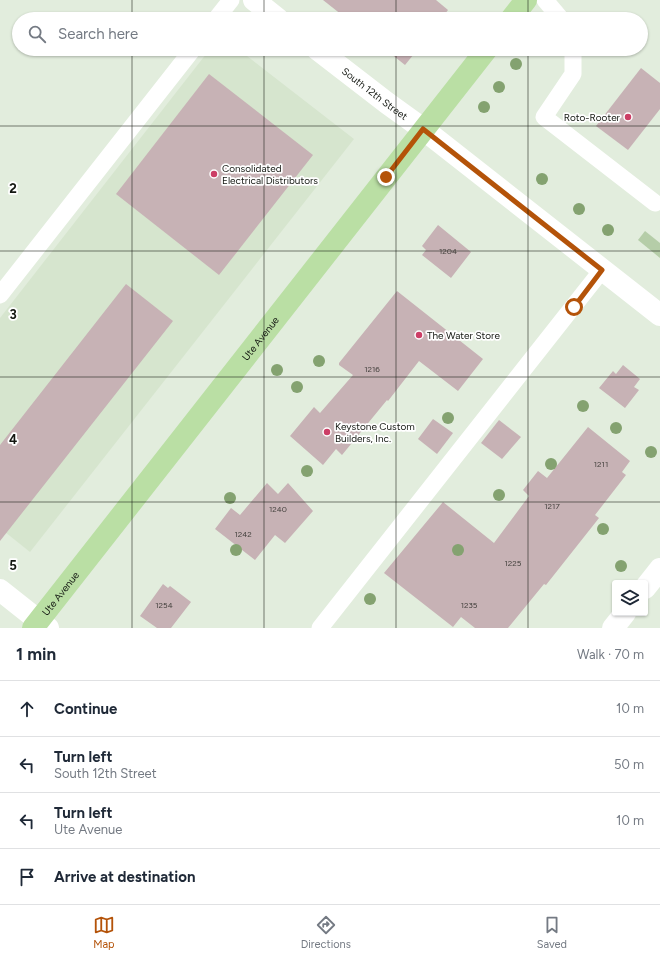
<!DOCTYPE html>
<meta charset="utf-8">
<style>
body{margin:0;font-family:Figtree,sans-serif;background:#f6f6f7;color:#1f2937}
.controls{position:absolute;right:12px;bottom:12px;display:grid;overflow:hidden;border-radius:4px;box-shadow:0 1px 3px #0004}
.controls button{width:36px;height:36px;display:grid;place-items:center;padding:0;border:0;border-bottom:1px solid #e0e1e3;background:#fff;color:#1f2937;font:20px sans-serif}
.stop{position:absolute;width:12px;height:12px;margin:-9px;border:3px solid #b45309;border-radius:50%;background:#fff}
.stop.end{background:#b45309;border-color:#fff;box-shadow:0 1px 4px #0008}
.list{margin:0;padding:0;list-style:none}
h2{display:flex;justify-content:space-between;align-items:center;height:52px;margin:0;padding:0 16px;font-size:17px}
h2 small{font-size:13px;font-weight:400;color:#747a83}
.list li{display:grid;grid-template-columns:26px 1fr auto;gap:12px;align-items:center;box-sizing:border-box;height:56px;padding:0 16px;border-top:1px solid #e0e1e3}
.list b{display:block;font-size:15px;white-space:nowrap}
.list p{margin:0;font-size:13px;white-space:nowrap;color:#747a83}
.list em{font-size:13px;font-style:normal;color:#747a83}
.icon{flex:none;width:22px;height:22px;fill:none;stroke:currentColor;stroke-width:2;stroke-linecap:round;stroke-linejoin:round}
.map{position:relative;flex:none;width:660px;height:628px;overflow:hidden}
.search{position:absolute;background:#fff;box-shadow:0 1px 3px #0004;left:12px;right:12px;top:12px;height:44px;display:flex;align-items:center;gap:10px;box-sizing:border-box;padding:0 14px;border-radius:22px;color:#747a83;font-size:15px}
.sheet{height:276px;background:#fff}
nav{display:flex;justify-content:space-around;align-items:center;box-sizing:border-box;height:56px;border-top:1px solid #e0e1e3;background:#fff;font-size:11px;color:#747a83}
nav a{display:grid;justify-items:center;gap:2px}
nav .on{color:#b45309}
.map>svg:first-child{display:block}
</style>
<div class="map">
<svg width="660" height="628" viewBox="0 0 660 628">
<rect width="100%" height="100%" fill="#e2eddd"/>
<path fill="#d6e5ce" d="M 210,49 L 238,49 L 354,139 L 30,552 L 0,528 L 0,318 Z"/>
<path fill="#b5cda8" d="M 645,231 L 660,243 L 660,258 L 638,240 Z"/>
<g fill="#c7b2b5">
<path d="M 323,0 L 436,0 L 448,10 L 441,19 L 347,19 Z"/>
<path d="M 385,49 L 418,49 L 405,65 Z"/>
<path d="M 641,68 L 660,83 L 660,109 L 628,150 L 596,126 Z"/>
<path d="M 209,74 L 313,155 L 219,275 L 116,194 Z"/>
<path d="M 438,225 L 471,252 L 451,278 L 422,255 L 426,250 L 422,246 Z"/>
<path d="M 126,284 L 173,321 L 0,541 L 0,445 Z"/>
<path d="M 397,291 L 483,359 L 458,391 L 419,361 L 388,401 L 387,400 L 342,455 L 336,449 L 323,465 L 290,436 L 314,407 L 320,413 L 353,375 L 339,365 L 339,363 Z"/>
<path d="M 623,365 L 640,379 L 634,387 L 639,390 L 625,408 L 599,388 L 613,371 L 616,374 Z"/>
<path d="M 433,419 L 453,433 L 437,454 L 418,439 Z"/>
<path d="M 499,420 L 521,437 L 502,459 L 481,443 Z"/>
<path d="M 588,427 L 630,461 L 622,472 L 626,475 L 595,515 L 599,518 L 546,585 L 544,584 L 508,628 L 475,628 L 461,617 L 453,627 L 384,573 L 443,502 L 494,543 L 529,496 L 523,490 L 538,471 L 547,478 Z"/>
<path d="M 267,483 L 278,494 L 288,483 L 313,511 L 285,543 L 275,535 L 255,560 L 215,529 L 231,508 L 240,515 Z"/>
<path d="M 163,584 L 168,588 L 170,586 L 191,602 L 171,628 L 157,628 L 140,616 Z"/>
</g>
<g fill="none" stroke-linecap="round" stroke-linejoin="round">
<g stroke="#fff" stroke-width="17">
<path d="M 545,0 L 561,19"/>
<path d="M 216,19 L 231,0"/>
<path d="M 573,49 L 573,74 L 544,117 L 655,203"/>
<path d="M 0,295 L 193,49"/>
<path d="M 320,628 L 602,270"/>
</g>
<g stroke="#fff" stroke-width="22">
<path d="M 645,588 L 660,569"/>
<path d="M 0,590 L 48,628"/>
<path d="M 613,628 L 625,613"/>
</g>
<g stroke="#fff" stroke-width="22">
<path d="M 254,0 L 278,19"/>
<path id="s1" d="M 317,49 L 387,103 L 423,129 L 660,315"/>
</g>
<g stroke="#badfa4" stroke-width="22">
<path d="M 511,19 L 526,0"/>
<path id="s2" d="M 33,628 L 487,49"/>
</g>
</g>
<g fill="#84a270">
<circle cx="516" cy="64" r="6"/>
<circle cx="499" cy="87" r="6"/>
<circle cx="484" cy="107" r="6"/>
<circle cx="542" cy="179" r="6"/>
<circle cx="579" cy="209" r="6"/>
<circle cx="608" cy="230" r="6"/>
<circle cx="319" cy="361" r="6"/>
<circle cx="277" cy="370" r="6"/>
<circle cx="297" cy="387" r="6"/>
<circle cx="583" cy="406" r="6"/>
<circle cx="448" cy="418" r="6"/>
<circle cx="616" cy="428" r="6"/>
<circle cx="651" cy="452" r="6"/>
<circle cx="551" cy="464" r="6"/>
<circle cx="307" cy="471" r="6"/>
<circle cx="499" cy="495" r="6"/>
<circle cx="230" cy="498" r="6"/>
<circle cx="603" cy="529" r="6"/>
<circle cx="236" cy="550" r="6"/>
<circle cx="458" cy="550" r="6"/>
<circle cx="621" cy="566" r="6"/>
<circle cx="370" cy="599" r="6"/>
</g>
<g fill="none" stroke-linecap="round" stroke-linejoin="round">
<path stroke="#b45309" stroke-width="5" d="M 386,177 L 423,129 L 602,270 L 574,307"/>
</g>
<path fill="none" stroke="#131711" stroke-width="1" stroke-opacity="0.55" d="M 132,0 L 132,19M 264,0 L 264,19M 396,0 L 396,19M 528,0 L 528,19M 132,49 L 132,628M 264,49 L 264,628M 396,49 L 396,628M 528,49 L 528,628M 0,126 L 660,126M 0,251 L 660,251M 0,377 L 660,377M 0,502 L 660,502"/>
<g fill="#cc3e66" stroke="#fff" stroke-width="1.5">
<circle cx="628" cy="117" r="4"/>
<circle cx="214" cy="174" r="4"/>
<circle cx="419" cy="335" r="4"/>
<circle cx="327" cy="432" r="4"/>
</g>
<g text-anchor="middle" stroke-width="3.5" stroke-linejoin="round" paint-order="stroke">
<g font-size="8" fill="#403e3a">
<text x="448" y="254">1204</text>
<text x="372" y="372">1216</text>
<text x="601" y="467">1211</text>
<text x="552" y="509">1217</text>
<text x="278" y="512">1240</text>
<text x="243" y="537">1242</text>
<text x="513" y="566">1225</text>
<text x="164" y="608">1254</text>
<text x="469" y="608">1235</text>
</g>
<g font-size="10" fill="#131711" stroke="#fff">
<text dy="4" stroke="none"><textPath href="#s1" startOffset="73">South 12th Street</textPath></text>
<text dy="4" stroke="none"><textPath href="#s2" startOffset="368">Ute Avenue</textPath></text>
<text dy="4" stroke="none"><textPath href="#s2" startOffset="44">Ute Avenue</textPath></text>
</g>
<g font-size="10" fill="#131711" stroke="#fff" text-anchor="start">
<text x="620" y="121" text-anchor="end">Roto-Rooter</text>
<text x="222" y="172">Consolidated<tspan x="222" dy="12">Electrical Distributors</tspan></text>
<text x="427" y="339">The Water Store</text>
<text x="335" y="430">Keystone Custom<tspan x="335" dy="12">Builders, Inc.</tspan></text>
</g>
</g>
<g font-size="13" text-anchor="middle" font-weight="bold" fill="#131711" stroke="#fff" stroke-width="3.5" stroke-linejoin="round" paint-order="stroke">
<text x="13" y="193">2</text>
<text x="13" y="319">3</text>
<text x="13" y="444">4</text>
<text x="13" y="570">5</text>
</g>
</svg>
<div class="controls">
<button><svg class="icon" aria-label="layers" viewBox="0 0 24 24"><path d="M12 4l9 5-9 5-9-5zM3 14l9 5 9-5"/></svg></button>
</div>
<div class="stop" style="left:574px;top:307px"></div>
<div class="stop end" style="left:386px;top:177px"></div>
<div class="search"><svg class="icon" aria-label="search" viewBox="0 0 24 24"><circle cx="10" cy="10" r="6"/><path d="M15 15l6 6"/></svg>Search here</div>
</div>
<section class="sheet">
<h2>1 min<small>Walk · 70 m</small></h2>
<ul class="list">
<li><svg class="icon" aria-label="ahead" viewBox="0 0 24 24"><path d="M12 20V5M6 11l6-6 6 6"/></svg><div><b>Continue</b></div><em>10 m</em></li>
<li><svg class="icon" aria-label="left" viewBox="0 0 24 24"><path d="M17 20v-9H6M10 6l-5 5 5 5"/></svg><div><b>Turn left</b><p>South 12th Street</p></div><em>50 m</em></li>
<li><svg class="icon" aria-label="left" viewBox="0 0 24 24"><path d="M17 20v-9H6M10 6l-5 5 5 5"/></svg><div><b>Turn left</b><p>Ute Avenue</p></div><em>10 m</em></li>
<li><svg class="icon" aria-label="arrive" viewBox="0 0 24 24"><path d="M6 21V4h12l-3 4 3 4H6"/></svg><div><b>Arrive at destination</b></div></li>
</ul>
</section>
<nav>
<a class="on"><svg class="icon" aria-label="map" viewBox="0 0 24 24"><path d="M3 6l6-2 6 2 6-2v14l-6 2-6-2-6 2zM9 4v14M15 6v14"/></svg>Map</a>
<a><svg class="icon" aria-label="directions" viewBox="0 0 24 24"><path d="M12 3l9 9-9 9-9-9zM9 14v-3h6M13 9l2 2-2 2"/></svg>Directions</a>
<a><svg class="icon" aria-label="saved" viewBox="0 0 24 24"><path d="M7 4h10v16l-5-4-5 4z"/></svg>Saved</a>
</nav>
